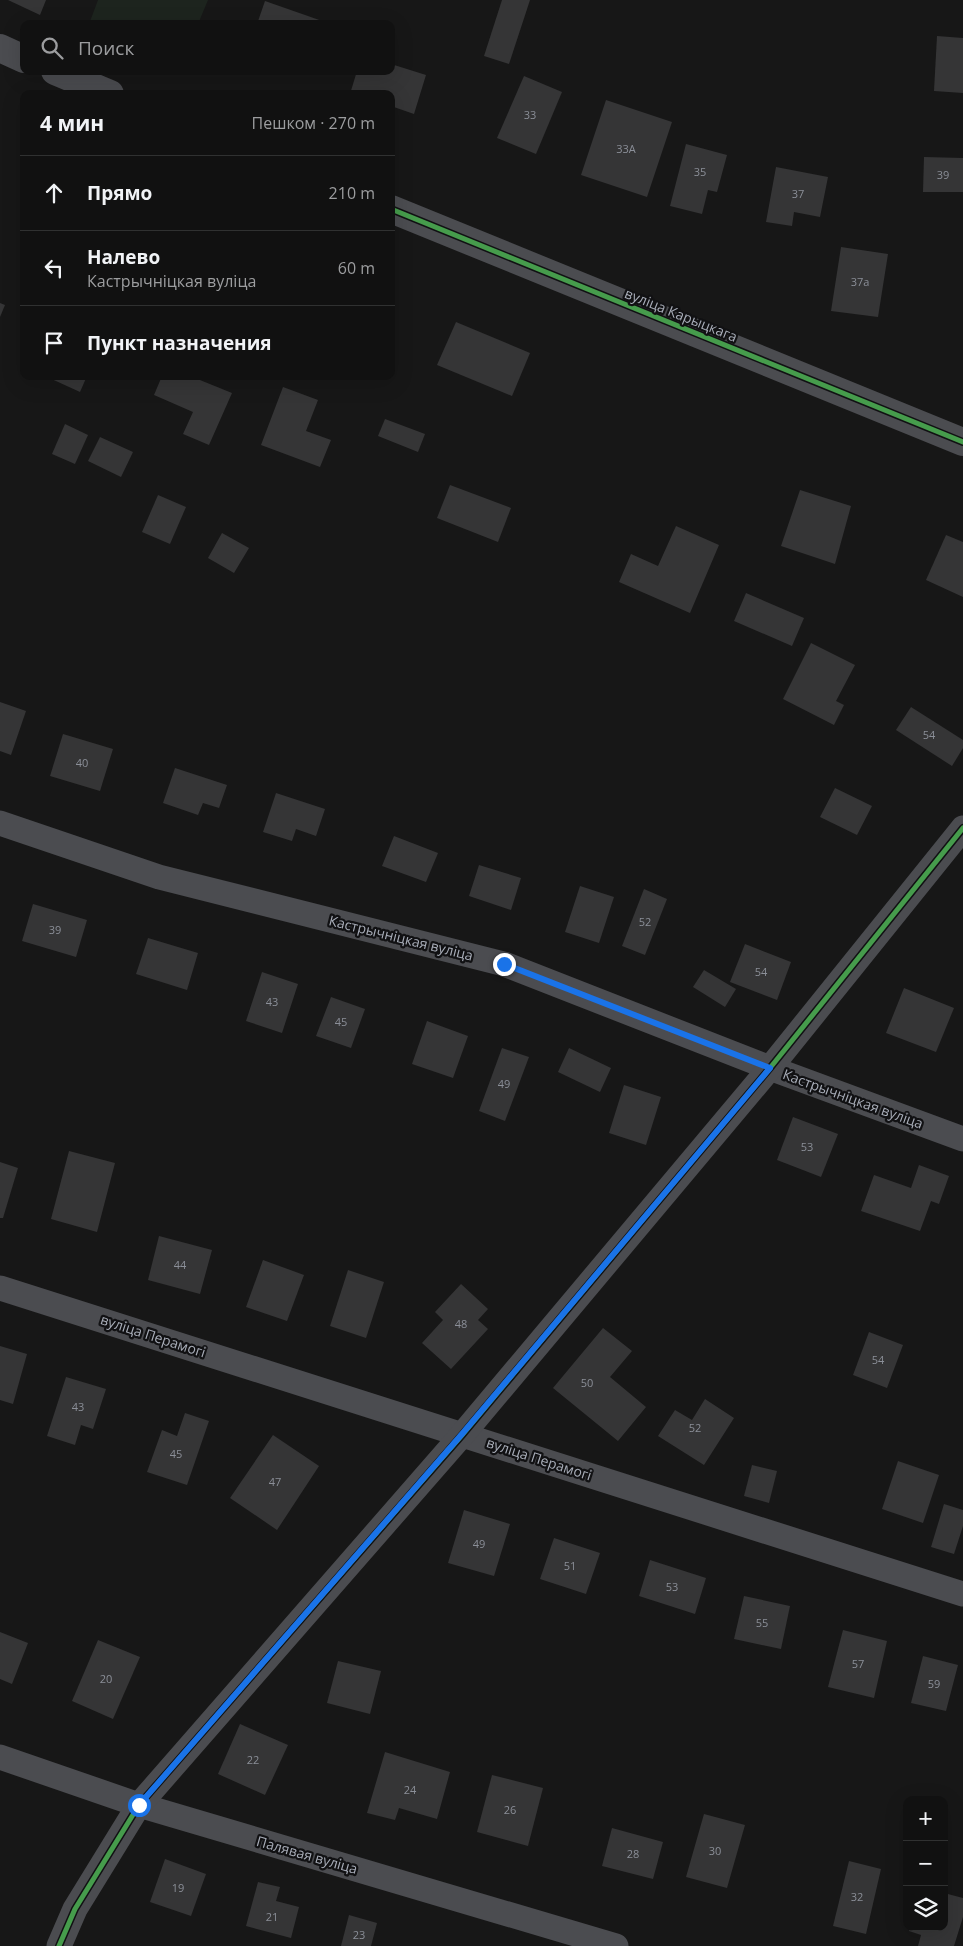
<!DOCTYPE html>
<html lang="ru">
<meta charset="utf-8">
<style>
body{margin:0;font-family:"Open Sans",sans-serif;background:#1a1a1a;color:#f1f3f6}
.controls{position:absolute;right:15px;bottom:15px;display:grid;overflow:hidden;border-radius:10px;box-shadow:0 5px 20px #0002}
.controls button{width:45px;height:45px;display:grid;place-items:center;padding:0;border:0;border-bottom:1px solid #303131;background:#111;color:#f1f3f6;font:25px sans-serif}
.stop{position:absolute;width:15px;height:15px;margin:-11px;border:4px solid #1a73e8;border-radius:50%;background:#fff}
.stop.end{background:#1a73e8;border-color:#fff;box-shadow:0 1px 5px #0008}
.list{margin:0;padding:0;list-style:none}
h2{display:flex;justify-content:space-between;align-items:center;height:65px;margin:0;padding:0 20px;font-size:21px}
h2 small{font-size:16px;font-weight:400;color:#9c9d9f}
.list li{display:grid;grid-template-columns:32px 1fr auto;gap:15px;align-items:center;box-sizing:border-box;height:75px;padding:0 20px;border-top:1px solid #303131}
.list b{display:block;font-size:19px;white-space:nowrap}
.list p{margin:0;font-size:16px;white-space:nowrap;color:#9c9d9f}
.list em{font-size:16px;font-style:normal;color:#9c9d9f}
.icon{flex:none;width:28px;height:28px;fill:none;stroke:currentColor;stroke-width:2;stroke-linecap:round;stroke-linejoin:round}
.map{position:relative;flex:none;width:963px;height:1946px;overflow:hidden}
.search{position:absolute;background:#111;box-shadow:0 5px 20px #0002;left:20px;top:20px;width:375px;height:55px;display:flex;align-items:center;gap:12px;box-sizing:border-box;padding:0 18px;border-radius:10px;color:#9c9d9f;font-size:19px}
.panel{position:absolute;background:#111;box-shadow:0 5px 20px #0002;left:20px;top:90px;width:375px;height:290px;border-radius:10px}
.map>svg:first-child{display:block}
</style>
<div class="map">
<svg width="963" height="1946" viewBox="0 0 963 1946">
<rect width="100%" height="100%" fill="#171717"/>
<path fill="#1d241e" d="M 98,0 L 208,0 L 198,24 L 89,24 Z"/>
<g fill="#353536">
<path d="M 8,0 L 46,0 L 40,15 Z"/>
<path d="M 502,0 L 530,0 L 509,64 L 484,56 Z"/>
<path d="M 265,1 L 325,22 L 325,24 L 257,24 Z"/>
<path d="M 937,36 L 963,38 L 963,93 L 934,91 Z"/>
<path d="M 391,64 L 426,75 L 414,114 L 391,106 L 391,94 L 350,94 L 357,71 L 391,71 Z"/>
<path d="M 524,76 L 562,92 L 536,154 L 497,138 Z"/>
<path d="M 606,100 L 672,122 L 647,197 L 581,175 Z"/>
<path d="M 686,144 L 727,155 L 717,192 L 708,190 L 702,214 L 670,206 Z"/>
<path d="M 924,157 L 963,158 L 963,192 L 923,192 Z"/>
<path d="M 776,167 L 828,177 L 820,217 L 794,212 L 792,226 L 766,222 Z"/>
<path d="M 841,247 L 888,254 L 878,317 L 831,311 Z"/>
<path d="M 0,303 L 5,305 L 0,317 Z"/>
<path d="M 456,322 L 530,353 L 512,396 L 437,365 Z"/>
<path d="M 45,376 L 87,376 L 80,392 Z"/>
<path d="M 162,376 L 196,376 L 195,378 L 232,393 L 209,445 L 183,434 L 193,412 L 154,395 Z"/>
<path d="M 283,387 L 318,400 L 306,431 L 331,440 L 320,467 L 261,445 Z"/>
<path d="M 385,419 L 425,434 L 418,452 L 378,436 Z"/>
<path d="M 65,424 L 88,435 L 75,464 L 52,454 Z"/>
<path d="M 100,437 L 133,452 L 121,477 L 88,461 Z"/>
<path d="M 450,485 L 511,508 L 498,542 L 437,518 Z"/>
<path d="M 800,490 L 851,506 L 835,564 L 781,546 Z"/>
<path d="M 158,495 L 186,507 L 170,544 L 142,532 Z"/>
<path d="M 676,526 L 719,545 L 690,613 L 619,582 L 631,554 L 658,566 Z"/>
<path d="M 222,533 L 249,548 L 234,573 L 208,558 Z"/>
<path d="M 946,535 L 963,542 L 963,597 L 926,580 Z"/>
<path d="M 746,593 L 804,618 L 792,646 L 734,621 Z"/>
<path d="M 811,643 L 855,665 L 836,701 L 844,705 L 834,725 L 783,699 Z"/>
<path d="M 0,702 L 26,711 L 11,755 L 0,751 Z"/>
<path d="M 911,707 L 963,740 L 963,748 L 952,766 L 896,730 Z"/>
<path d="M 63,734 L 113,749 L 100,791 L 50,776 Z"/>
<path d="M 175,768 L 227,785 L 219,808 L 203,803 L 198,815 L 163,803 Z"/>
<path d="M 835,788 L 872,806 L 857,835 L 820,817 Z"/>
<path d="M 276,793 L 325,809 L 316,836 L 296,829 L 292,841 L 263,832 Z"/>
<path d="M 394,836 L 438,853 L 426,882 L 382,866 Z"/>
<path d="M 479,865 L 521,878 L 511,910 L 469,896 Z"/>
<path d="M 580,886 L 614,897 L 599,943 L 565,932 Z"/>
<path d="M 644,889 L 667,899 L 645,955 L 622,946 Z"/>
<path d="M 33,904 L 87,920 L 76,957 L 22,941 Z"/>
<path d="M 148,938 L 198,953 L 187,990 L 136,974 Z"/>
<path d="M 745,944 L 791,962 L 777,1000 L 730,982 Z"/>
<path d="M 704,970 L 736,989 L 725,1007 L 693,987 Z"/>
<path d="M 262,972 L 298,984 L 282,1033 L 246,1021 Z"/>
<path d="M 904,988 L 954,1008 L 936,1052 L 886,1033 Z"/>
<path d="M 331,997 L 365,1009 L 351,1048 L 316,1036 Z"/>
<path d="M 427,1021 L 468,1036 L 453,1078 L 412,1064 Z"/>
<path d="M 502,1048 L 529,1057 L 505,1121 L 479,1111 Z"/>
<path d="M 569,1048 L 611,1068 L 600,1092 L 558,1072 Z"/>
<path d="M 624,1085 L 661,1097 L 646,1145 L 609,1133 Z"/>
<path d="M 793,1117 L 838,1134 L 821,1177 L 777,1160 Z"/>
<path d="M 69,1151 L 115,1163 L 97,1232 L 51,1219 Z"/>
<path d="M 0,1162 L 18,1168 L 3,1218 L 0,1218 Z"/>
<path d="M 919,1165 L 949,1176 L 939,1204 L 931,1201 L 920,1231 L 861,1211 L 874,1175 L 911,1188 Z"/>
<path d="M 159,1236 L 212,1250 L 200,1294 L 148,1280 Z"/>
<path d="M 263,1260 L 304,1275 L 287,1321 L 246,1307 Z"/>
<path d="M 348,1270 L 384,1282 L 366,1338 L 330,1326 Z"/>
<path d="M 461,1284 L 488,1309 L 478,1320 L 488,1329 L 451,1369 L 422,1343 L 443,1320 L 435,1312 Z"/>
<path d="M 603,1328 L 632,1351 L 610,1377 L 646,1407 L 618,1441 L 553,1388 Z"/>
<path d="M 869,1332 L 903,1345 L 887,1388 L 853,1375 Z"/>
<path d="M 0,1346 L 27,1354 L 13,1404 L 0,1400 Z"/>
<path d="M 66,1377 L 106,1389 L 93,1429 L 81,1425 L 75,1445 L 47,1436 Z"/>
<path d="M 705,1399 L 734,1418 L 704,1465 L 658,1436 L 675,1410 L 692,1420 Z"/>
<path d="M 185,1413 L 209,1421 L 187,1485 L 147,1472 L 162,1430 L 177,1436 Z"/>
<path d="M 273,1435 L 319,1466 L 277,1530 L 230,1498 Z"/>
<path d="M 898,1461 L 939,1475 L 923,1523 L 882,1509 Z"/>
<path d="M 752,1465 L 777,1471 L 769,1503 L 744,1496 Z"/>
<path d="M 944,1504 L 963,1510 L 963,1526 L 954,1554 L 931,1547 Z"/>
<path d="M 464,1510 L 510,1524 L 494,1576 L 448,1563 Z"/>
<path d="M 554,1538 L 600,1553 L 586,1594 L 540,1579 Z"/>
<path d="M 650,1560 L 706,1578 L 695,1614 L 639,1596 Z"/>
<path d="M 744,1596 L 790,1606 L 781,1649 L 734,1639 Z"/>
<path d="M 843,1630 L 887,1641 L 874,1698 L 828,1687 Z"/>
<path d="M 0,1632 L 28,1643 L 12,1684 L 0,1679 Z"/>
<path d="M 98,1640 L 140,1657 L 113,1719 L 72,1701 Z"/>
<path d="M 923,1656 L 958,1665 L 946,1711 L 911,1703 Z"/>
<path d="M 338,1661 L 381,1671 L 370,1714 L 327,1703 Z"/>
<path d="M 240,1724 L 288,1745 L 265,1795 L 218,1774 Z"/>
<path d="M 385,1752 L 450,1772 L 437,1819 L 399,1808 L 395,1820 L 367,1813 Z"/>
<path d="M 492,1775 L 543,1788 L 528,1846 L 477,1832 Z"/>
<path d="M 704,1814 L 745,1825 L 727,1888 L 686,1877 Z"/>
<path d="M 612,1828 L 663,1842 L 653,1879 L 602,1866 Z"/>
<path d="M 165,1859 L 206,1874 L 191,1916 L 150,1902 Z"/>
<path d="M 849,1861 L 881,1869 L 866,1934 L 833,1926 Z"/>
<path d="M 258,1882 L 280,1887 L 276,1901 L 299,1907 L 291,1938 L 246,1926 Z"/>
<path d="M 944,1893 L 963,1898 L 963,1917 L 954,1946 L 918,1946 L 921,1935 L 909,1931 L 910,1927 L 944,1927 Z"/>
<path d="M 349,1915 L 377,1923 L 371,1946 L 341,1946 Z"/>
</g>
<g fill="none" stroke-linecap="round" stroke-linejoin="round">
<g stroke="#4b4c50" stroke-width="25">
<path d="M 0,823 L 159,877 L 504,964 L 770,1068 L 963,1139"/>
<path d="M 0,1288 L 963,1594"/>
<path d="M 0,1757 L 139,1805 L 616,1946"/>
<path d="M 59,1946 L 75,1909 L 139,1805 L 462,1435 L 770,1068 L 963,828"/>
</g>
<g stroke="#4b4c50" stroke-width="28">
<path d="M 0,48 L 24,59"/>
<path d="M 55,71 L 110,94"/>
<path d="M 391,209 L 963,442"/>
</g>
<g stroke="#111113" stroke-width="8">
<g id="cycleway">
<path d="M 391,209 L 963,442"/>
<path d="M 59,1946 L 75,1909 L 139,1805 L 462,1435 L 770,1068 L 963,828"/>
</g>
</g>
<use href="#cycleway" stroke="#469c4c" stroke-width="5"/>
</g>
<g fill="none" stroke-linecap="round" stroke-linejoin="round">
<path stroke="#1a73e8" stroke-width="6" d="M 139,1805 L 462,1434 L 770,1068 L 504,964"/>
</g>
<g text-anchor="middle" stroke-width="4.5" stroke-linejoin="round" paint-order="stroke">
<g font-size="11" fill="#8b8f98">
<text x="530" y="119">33</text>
<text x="626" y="153">33А</text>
<text x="700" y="176">35</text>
<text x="943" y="179">39</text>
<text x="798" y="198">37</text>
<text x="860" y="286">37а</text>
<text x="929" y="739">54</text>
<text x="82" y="767">40</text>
<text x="645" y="926">52</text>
<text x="55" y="934">39</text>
<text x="761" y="976">54</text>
<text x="272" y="1006">43</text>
<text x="341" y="1026">45</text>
<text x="504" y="1088">49</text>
<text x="807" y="1151">53</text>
<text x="180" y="1269">44</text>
<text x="461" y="1328">48</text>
<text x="878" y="1364">54</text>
<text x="587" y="1387">50</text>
<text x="78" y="1411">43</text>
<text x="695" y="1432">52</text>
<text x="176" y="1458">45</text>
<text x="275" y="1486">47</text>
<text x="479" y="1548">49</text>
<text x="570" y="1570">51</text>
<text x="672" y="1591">53</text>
<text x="762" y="1627">55</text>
<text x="858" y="1668">57</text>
<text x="106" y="1683">20</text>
<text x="934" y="1688">59</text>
<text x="253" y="1764">22</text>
<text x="410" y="1794">24</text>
<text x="510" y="1814">26</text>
<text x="715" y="1855">30</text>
<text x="633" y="1858">28</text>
<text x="178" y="1892">19</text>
<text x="857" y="1901">32</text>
<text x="272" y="1921">21</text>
<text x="359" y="1939">23</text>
</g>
<g font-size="14" fill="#a8adb8" stroke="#111113">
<text transform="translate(681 315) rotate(22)" y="5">вуліца Карыцкага</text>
<text transform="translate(401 938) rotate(14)" y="5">Кастрычніцкая вуліца</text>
<text transform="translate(853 1099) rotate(20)" y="5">Кастрычніцкая вуліца</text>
<text transform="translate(153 1336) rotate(18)" y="5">вуліца Перамогі</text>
<text transform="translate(539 1459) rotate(18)" y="5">вуліца Перамогі</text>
<text transform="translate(307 1855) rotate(16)" y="5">Палявая вуліца</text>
</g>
</g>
</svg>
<div class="controls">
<button>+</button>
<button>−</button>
<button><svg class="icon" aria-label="layers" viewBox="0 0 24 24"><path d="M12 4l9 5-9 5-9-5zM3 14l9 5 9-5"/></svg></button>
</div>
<div class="stop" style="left:139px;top:1805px"></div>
<div class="stop end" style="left:504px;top:964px"></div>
<div class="search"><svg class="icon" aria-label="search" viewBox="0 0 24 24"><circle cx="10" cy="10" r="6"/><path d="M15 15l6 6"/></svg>Поиск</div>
<section class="panel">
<h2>4 мин<small>Пешком · 270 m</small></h2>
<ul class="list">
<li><svg class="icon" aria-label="ahead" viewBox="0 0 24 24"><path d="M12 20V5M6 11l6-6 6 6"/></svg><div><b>Прямо</b></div><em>210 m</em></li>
<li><svg class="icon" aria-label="left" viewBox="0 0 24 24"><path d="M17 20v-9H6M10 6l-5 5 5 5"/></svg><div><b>Налево</b><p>Кастрычніцкая вуліца</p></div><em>60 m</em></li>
<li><svg class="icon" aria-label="arrive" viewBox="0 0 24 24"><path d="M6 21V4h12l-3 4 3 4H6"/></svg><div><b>Пункт назначения</b></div></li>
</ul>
</section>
</div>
